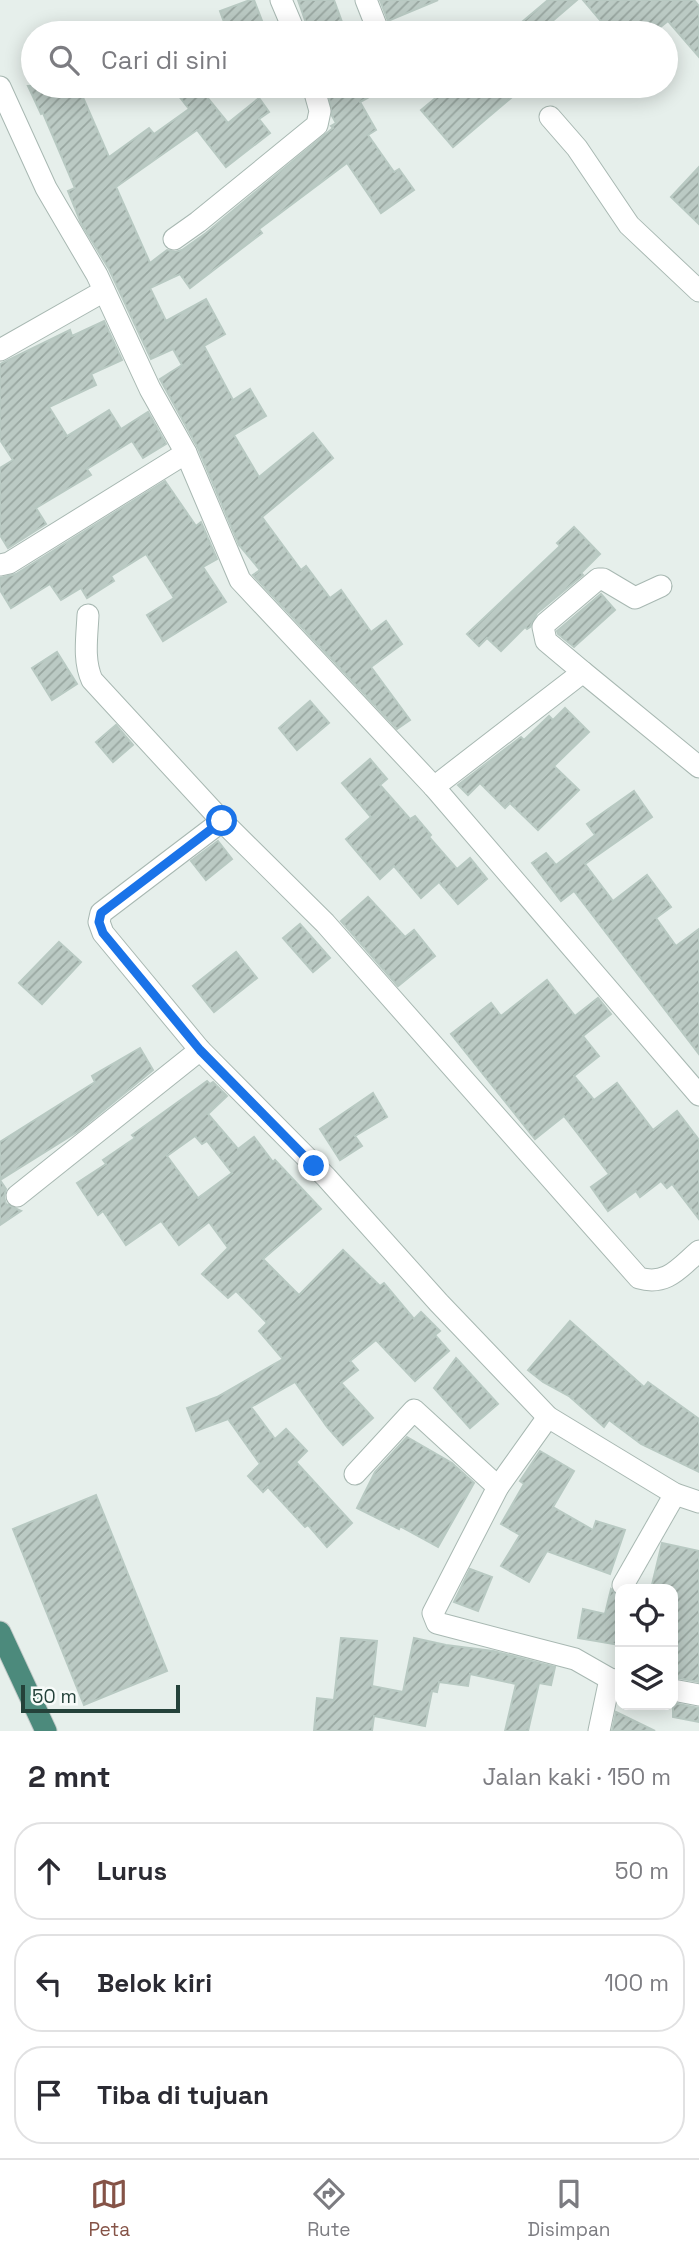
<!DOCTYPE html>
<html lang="id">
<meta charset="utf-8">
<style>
body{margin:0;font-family:"Space Grotesk",sans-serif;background:#f7f7f7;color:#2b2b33}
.controls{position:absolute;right:21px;bottom:21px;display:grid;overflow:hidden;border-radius:14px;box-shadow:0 4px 18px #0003}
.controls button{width:63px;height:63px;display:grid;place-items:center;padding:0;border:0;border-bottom:2px solid #e1e1e2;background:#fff;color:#2b2b33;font:35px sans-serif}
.scale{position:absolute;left:21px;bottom:18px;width:159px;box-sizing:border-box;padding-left:7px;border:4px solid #24423a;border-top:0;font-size:19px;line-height:24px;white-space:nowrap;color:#24423a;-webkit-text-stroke:5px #f7fbf9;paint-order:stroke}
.stop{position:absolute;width:21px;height:21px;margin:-16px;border:5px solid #1a73e8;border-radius:50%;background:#fff}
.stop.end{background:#1a73e8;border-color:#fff;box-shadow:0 2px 7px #0008}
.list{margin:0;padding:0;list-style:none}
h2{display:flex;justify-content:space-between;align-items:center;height:91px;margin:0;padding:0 28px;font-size:30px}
h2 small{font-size:23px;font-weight:400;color:#7c7c81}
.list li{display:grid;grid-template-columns:46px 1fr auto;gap:21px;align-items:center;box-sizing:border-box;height:98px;margin:0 14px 14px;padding:0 14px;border:2px solid #e1e1e2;border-radius:28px}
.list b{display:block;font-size:26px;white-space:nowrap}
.list em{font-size:23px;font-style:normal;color:#7c7c81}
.icon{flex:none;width:38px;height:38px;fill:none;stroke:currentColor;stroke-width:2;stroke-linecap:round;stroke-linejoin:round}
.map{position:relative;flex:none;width:699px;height:1731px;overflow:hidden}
.search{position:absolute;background:#fff;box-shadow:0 4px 18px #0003;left:21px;right:21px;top:21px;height:77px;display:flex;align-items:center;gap:18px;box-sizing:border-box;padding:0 24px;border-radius:38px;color:#7c7c81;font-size:26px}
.sheet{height:427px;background:#fff}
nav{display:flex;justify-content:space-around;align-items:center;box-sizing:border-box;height:98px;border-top:2px solid #e1e1e2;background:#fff;font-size:19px;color:#7c7c81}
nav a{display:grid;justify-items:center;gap:4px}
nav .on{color:#855347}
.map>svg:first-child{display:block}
</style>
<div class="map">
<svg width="699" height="1731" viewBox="0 0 699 1731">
<defs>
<pattern id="building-hatch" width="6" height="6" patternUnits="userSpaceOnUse" patternTransform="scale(1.75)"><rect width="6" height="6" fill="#bbcac4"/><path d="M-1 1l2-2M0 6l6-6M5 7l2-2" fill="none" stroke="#98a6a0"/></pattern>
</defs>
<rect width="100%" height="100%" fill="#e6efeb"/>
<g fill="url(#building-hatch)" stroke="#b8c9c2" stroke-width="2" fill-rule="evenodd">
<path d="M 250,0 L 254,0 L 264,26 L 245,33 L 228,33 L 220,11 Z"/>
<path d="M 298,0 L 334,0 L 346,33 L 313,33 L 308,22 L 306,23 Z"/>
<path d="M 380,0 L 438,0 L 388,21 Z"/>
<path d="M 548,0 L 577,0 L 549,24 L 557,33 L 509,33 Z"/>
<path d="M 583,0 L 694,0 L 699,6 L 699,57 L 668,21 L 653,33 L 611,33 Z"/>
<path d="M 28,86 L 78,86 L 109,157 L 149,128 L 154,134 L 189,109 L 178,95 L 190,86 L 198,86 L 228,123 L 259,98 L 269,112 L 259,119 L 270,133 L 226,167 L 197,130 L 116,187 L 150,263 L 167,250 L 175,252 L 182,250 L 206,233 L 333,128 L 331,126 L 336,123 L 332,116 L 328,91 L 338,86 L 389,86 L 360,102 L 376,130 L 368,135 L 394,172 L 399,169 L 414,190 L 381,213 L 347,163 L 259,229 L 262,233 L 190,288 L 180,274 L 150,288 L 166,321 L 206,299 L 225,334 L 204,346 L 233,400 L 250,389 L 266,416 L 234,435 L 259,477 L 313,433 L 333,458 L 262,517 L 301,570 L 306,566 L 330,598 L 341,590 L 371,632 L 386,621 L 402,644 L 371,667 L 410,720 L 397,729 L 253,575 L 260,570 L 239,545 L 198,448 L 160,379 L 182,365 L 173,349 L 151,359 L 109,269 L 81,223 L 68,191 L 75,188 L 43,113 L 41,114 Z"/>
<path d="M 450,86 L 525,86 L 453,147 L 421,110 Z"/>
<path d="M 699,167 L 699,224 L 671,197 Z"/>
<path d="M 104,321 L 122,360 L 91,374 L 96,385 L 49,407 L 67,436 L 109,410 L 121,429 L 148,412 L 166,444 L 143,458 L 132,441 L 87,469 L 91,475 L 36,508 L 46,524 L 8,548 L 0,535 L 0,468 L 13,460 L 0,440 L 0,364 L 70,330 L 72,336 Z"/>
<path d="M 165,481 L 196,526 L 201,522 L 217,559 L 203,567 L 226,602 L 163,641 L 147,615 L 174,598 L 146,554 L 111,576 L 114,581 L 87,598 L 81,588 L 61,600 L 50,584 L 11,608 L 0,590 L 0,578 L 16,574 Z"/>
<path d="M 574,527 L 600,554 L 581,573 L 583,575 L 537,613 L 530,627 L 527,629 L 525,627 L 501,651 L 487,638 L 479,646 L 467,634 L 560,546 L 557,543 Z"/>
<path d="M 601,594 L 615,610 L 574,647 L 558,634 L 557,631 Z"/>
<path d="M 57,652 L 77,684 L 52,700 L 32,668 Z"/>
<path d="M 310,701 L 329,723 L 297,750 L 279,728 Z"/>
<path d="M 565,708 L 589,732 L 554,766 L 579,790 L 538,830 L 510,803 L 505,808 L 480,783 L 468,795 L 458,785 L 521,737 L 524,740 L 549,716 L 553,720 Z"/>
<path d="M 116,725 L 133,745 L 113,762 L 96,742 Z"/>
<path d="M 370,759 L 387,779 L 380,785 L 410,819 L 415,816 L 431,835 L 429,837 L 457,869 L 470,858 L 487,879 L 458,904 L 439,882 L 421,898 L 394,866 L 380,879 L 346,839 L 371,817 L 342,783 Z"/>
<path d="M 634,791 L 652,817 L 585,864 L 613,901 L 647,875 L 671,907 L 656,918 L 676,946 L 699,929 L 699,1054 L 574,891 L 561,901 L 532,863 L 546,853 L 556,865 L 595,835 L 587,824 Z"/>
<path d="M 218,841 L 232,859 L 206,880 L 191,861 Z"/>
<path d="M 368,897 L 405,937 L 414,930 L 435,956 L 398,986 L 341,921 Z"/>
<path d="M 300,924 L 330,958 L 313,972 L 283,938 Z"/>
<path d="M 59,942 L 81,962 L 42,1004 L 19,983 Z"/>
<path d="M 236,952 L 257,978 L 214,1012 L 193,986 Z"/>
<path d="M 547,980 L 575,1016 L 598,998 L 611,1014 L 583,1036 L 599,1056 L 574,1076 L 594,1100 L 617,1083 L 653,1130 L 677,1111 L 699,1140 L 699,1219 L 672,1184 L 667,1188 L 661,1181 L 640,1197 L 636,1191 L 608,1211 L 591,1187 L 609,1174 L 564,1116 L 535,1139 L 451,1034 L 491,1003 L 501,1016 Z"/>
<path d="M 140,1048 L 153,1070 L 77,1132 L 0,1180 L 0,1142 L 95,1082 L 92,1076 Z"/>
<path d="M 207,1081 L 210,1084 L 213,1082 L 227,1096 L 208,1114 L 238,1149 L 254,1137 L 273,1162 L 275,1160 L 321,1209 L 263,1259 L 299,1295 L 343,1250 L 380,1286 L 384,1283 L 414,1319 L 421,1312 L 440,1331 L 435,1335 L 449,1351 L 415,1381 L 376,1340 L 350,1361 L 358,1370 L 341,1383 L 373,1418 L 343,1445 L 327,1427 L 295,1382 L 251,1407 L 275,1439 L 286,1429 L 307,1451 L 296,1462 L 352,1523 L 327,1547 L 308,1525 L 305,1527 L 268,1487 L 263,1492 L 248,1476 L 260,1464 L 228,1419 L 196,1431 L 187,1408 L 217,1397 L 283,1359 L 259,1331 L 267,1323 L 236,1291 L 228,1298 L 202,1274 L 228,1248 L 209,1222 L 179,1245 L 161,1221 L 126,1245 L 103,1211 L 98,1215 L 77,1183 L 106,1164 L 103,1160 L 135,1138 L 132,1135 ZM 195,1136 L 202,1144 L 207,1141 L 232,1173 L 198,1198 L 167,1156 Z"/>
<path d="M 373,1093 L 387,1117 L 355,1136 L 362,1146 L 340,1160 L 320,1129 Z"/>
<path d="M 0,1180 L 6,1189 L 4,1197 L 6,1204 L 21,1211 L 0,1225 Z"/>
<path d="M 570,1321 L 644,1387 L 648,1382 L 699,1419 L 699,1472 L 641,1444 L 609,1420 L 604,1427 L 569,1396 L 543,1382 L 528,1370 Z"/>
<path d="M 456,1358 L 498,1404 L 470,1428 L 434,1388 Z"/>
<path d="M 407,1437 L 452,1463 L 474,1483 L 438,1547 L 400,1526 L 399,1529 L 357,1508 L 375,1472 Z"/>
<path d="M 540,1451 L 574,1471 L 553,1507 L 593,1530 L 596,1521 L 625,1530 L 610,1574 L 547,1551 L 529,1582 L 501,1566 L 520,1535 L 501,1524 L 524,1484 L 520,1481 Z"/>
<path d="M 96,1495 L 167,1671 L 84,1705 L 13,1529 Z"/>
<path d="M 662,1543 L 699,1551 L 699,1682 L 673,1677 L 673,1589 L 651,1589 Z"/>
<path d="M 470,1569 L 492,1577 L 478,1611 L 454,1602 Z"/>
<path d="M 611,1589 L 620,1597 L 620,1645 L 578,1638 L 583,1609 L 605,1614 Z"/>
<path d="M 341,1638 L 377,1641 L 372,1686 L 403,1692 L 414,1638 L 446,1645 L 493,1651 L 555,1667 L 551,1685 L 539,1683 L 528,1731 L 505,1731 L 516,1684 L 470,1674 L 468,1686 L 439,1682 L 437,1692 L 432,1691 L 425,1726 L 374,1716 L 372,1731 L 314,1731 L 317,1698 L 334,1700 Z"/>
<path d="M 673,1703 L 699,1708 L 699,1722 L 673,1717 Z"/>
<path d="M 616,1712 L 655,1731 L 612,1731 Z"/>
</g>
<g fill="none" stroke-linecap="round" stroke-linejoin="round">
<g stroke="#a8b8b2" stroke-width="23">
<g id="minor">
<path d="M 281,0 L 295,33"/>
<path d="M 366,0 L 379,33"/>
<path d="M 0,87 L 46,188 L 97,275 L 150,389 L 186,453 L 240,580 L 434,787 L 699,1095"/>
<path d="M 550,117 L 577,148 L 629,225 L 699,291"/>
<path d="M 174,239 L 198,222 L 317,125 L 320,111 L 313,86"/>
<path d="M 0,350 L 104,291"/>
<path d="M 0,565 L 9,563 L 186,453"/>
<path d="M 88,615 C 87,637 83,660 92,680 L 222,821 L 325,923 L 639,1278 C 667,1286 679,1268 699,1251"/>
<path d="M 583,672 L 546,641 L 543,627 L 546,623 L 598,579 L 603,579 L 635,598 L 661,586"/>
<path d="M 434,787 L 583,672 L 699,767"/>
<path d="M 222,821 L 101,913 L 99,922 L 103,933 L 200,1050 L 326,1177 L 439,1303 L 548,1417 L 675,1494 L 699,1502"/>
<path d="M 17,1196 L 200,1050"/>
<path d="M 548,1417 L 498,1487 L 433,1613 L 437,1623 L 575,1659 L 610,1679 L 620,1681"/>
<path d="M 355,1474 L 414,1410 L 498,1487"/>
<path d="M 623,1585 L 675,1494"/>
<path d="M 673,1690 L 699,1695"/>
<path d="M 599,1731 L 610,1679"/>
</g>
</g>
<g stroke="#c2cac8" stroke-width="23">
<path id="trunk" d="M 0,1632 L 46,1731"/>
</g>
<use href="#minor" stroke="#fff" stroke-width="21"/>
<use href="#trunk" stroke="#4c8a7c" stroke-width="21"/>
</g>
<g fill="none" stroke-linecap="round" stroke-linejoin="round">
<path stroke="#1a73e8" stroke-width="9" d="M 222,821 L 101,913 L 99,922 L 103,933 L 200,1050 L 314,1166"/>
</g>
</svg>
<div class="controls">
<button><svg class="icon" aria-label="locate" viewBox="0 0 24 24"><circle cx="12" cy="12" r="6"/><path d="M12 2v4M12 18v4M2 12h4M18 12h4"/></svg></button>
<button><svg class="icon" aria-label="layers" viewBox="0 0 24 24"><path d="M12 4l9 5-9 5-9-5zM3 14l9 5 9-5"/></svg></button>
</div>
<div class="scale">50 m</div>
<div class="stop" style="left:222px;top:821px"></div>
<div class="stop end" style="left:314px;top:1166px"></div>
<div class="search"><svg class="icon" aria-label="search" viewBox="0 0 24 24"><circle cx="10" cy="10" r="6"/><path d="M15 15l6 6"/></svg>Cari di sini</div>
</div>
<section class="sheet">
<h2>2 mnt<small>Jalan kaki · 150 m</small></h2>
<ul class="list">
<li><svg class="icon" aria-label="ahead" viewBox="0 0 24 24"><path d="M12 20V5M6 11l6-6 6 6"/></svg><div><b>Lurus</b></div><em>50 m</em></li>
<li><svg class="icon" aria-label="left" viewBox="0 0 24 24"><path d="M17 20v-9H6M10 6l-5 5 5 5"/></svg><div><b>Belok kiri</b></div><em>100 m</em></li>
<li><svg class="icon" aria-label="arrive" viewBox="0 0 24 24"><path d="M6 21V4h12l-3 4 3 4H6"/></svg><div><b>Tiba di tujuan</b></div></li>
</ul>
</section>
<nav>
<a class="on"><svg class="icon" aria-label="map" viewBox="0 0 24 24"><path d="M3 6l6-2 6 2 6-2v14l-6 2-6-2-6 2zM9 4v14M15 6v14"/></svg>Peta</a>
<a><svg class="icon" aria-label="directions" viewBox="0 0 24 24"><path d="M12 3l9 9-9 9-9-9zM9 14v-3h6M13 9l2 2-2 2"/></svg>Rute</a>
<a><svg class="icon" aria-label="saved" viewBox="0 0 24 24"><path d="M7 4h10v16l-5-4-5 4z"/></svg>Disimpan</a>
</nav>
